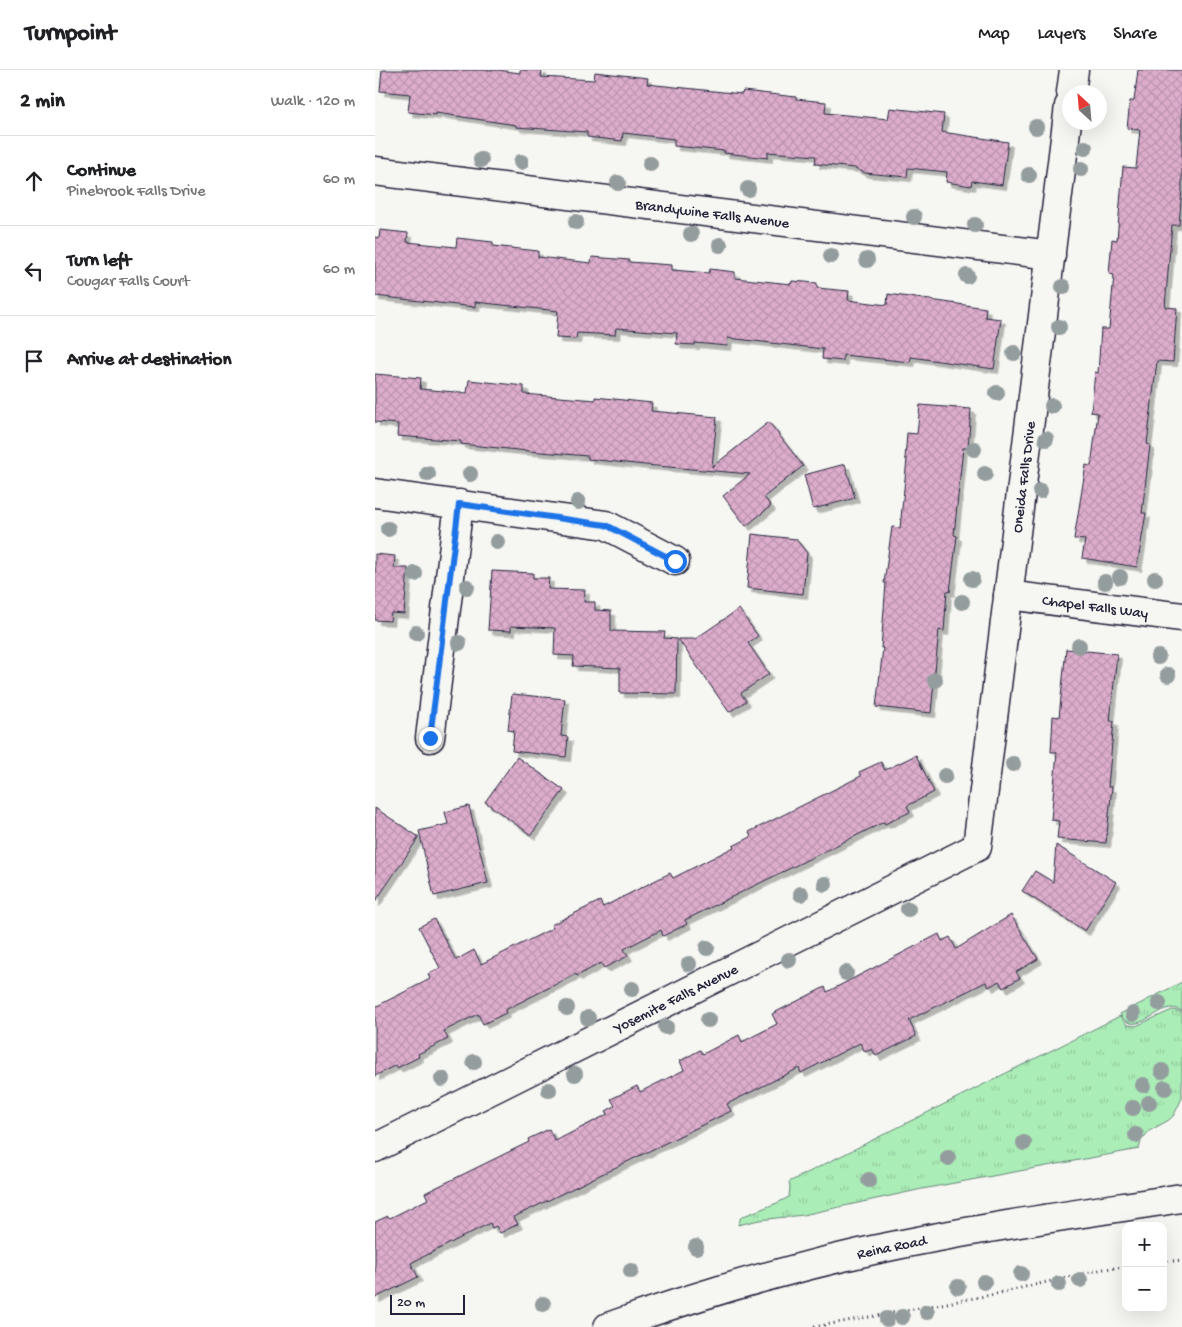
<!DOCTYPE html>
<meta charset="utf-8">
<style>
body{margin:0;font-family:"Gochi Hand",sans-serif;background:#f2f2f2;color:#202124}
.controls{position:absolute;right:15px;bottom:15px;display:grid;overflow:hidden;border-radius:10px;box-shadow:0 5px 20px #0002}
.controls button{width:45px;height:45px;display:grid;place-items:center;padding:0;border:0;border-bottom:1px solid #e0e0e0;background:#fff;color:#202124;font:25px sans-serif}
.compass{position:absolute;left:687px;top:15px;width:45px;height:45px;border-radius:50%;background:#fff;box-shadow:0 5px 20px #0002;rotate:334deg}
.scale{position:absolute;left:15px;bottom:12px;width:75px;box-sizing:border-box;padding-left:5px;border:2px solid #22223b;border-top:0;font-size:14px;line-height:18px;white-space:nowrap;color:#22223b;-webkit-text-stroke:4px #f6f6f2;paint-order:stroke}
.stop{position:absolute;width:15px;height:15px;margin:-11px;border:4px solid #1a73e8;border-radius:50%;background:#fff}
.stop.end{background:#1a73e8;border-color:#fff;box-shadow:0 1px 5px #0008}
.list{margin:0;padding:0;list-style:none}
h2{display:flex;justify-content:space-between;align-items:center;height:65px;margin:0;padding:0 20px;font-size:21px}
h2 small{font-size:16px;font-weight:400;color:#757577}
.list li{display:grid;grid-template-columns:32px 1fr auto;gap:15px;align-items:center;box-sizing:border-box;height:90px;padding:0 20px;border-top:1px solid #e0e0e0}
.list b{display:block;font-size:19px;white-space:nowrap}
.list p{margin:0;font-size:16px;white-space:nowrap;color:#757577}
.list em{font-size:16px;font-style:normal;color:#757577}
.icon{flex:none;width:28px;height:28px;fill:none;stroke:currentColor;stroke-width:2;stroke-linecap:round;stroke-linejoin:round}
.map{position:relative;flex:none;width:807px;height:1257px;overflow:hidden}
header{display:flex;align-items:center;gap:30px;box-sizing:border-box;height:70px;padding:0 25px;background:#fff;border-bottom:1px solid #e0e0e0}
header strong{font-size:24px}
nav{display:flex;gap:28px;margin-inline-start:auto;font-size:18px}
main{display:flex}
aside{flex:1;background:#fff}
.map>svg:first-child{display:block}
</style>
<header>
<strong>Turnpoint</strong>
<nav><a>Map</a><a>Layers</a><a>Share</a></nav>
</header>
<main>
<aside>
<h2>2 min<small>Walk · 120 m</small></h2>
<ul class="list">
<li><svg class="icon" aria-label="ahead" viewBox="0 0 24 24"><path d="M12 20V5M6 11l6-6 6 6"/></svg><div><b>Continue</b><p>Pinebrook Falls Drive</p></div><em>60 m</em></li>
<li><svg class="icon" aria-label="left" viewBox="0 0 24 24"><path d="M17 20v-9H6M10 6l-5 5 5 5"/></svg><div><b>Turn left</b><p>Cougar Falls Court</p></div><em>60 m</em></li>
<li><svg class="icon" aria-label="arrive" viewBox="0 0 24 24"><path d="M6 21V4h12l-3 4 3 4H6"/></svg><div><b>Arrive at destination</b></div></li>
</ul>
</aside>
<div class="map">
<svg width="807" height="1257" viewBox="0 0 807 1257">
<defs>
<pattern id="grass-tufts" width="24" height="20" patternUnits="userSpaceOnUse" patternTransform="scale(1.25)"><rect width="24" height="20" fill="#abedb7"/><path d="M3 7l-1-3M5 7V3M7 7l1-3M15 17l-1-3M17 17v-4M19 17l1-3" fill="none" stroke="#93cb9e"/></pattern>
<pattern id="building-cross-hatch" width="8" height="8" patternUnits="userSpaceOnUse" patternTransform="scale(1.25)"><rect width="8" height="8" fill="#ddadcc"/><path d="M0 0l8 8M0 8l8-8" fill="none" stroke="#bd95b0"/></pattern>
<filter id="shadow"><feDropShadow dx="4.5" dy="4.5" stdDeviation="0" flood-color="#0004"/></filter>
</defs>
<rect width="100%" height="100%" fill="#f6f6f2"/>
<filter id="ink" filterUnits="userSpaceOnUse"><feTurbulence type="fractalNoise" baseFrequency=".02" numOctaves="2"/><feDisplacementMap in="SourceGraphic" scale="10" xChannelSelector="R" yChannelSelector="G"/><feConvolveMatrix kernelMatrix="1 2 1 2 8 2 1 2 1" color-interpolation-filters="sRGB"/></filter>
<g filter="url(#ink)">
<g fill="url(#grass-tufts)" stroke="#668879">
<path d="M 807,912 L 807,941 C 803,939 799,938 795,938 C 778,941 758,967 745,944 Z"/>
<path d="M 797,940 L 807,942 L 807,1028 L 799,1045 L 794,1050 L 774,1061 L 766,1071 L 764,1079 L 547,1119 L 428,1145 L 384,1150 L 363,1155 L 366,1147 L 402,1133 L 414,1127 L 415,1117 L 414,1112 L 745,946 L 752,955 L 761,956 Z"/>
</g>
<g fill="url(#building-cross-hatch)" stroke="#22223b" filter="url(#shadow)">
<path d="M 7,0 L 123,0 L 145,3 L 145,0 L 167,0 L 166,7 L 219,10 L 220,2 L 273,8 L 272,14 L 367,24 L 368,21 L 421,27 L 421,29 L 451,32 L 450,43 L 513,49 L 515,38 L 569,44 L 567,62 L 633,72 L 627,115 L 597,111 L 596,116 L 571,112 L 572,102 L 533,98 L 532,107 L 490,103 L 480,98 L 440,94 L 441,86 L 393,82 L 393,88 L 349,83 L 350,81 L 299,76 L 299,69 L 248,63 L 247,71 L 212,67 L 212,62 L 141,57 L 141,55 L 61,43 L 61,45 L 33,42 L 35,24 L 5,21 Z"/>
<path d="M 763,0 L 807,0 L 807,119 L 804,155 L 797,155 L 790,237 L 802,238 L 798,292 L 782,291 L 772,374 L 775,375 L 767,443 L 771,443 L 762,497 L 707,488 L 710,470 L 699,469 L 711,395 L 716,396 L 723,343 L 716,342 L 720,302 L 723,303 L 726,259 L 734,259 L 739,205 L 734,204 L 737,169 L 742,170 L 748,97 L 761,98 L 765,60 L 752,58 L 755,31 L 759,31 Z"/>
<path d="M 5,160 L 33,163 L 32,172 L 81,177 L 82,168 L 118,172 L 118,176 L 163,181 L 163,187 L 216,193 L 217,187 L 254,190 L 254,192 L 297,195 L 297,200 L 334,203 L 335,199 L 360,202 L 360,208 L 416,214 L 417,211 L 442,213 L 442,218 L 474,221 L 473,230 L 512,235 L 513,224 L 611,238 L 610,247 L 626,249 L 619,299 L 536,287 L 535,292 L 468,285 L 468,291 L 447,289 L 448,279 L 353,268 L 352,276 L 320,273 L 320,275 L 301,274 L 302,263 L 241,258 L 240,265 L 202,263 L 201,269 L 181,268 L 183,241 L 100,232 L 100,237 L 0,226 L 0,167 L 4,168 Z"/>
<path d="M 0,304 L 46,308 L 45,319 L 92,323 L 94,310 L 149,316 L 149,324 L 220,330 L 220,327 L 277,333 L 276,341 L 342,347 L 337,397 L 394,352 L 428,396 L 389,427 L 396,436 L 371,456 L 348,426 L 375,404 L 270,395 L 213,389 L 213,386 L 142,380 L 86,374 L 86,371 L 22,366 L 23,354 L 0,352 Z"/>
<path d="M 545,335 L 596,339 L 593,378 L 588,378 L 579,465 L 582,466 L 575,522 L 572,521 L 569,561 L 564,560 L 556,643 L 501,637 L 508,578 L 506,578 L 511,513 L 509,513 L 517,457 L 525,458 L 532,389 L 530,389 L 532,363 L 542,364 Z"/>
<path d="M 470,394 L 480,428 L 438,439 L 429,405 Z"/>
<path d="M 377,464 L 421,469 L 432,483 L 428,524 L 372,518 Z"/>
<path d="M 0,484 L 20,486 L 19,498 L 33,498 L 29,544 L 16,543 L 15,551 L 0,550 Z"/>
<path d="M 117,501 L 158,503 L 158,508 L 174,508 L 173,519 L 210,520 L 209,532 L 220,532 L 220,540 L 236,541 L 236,561 L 290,562 L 289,568 L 302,569 L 301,624 L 245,623 L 245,598 L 198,596 L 199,586 L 179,585 L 180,558 L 136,556 L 136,561 L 113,560 Z"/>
<path d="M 364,539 L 383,566 L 373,573 L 394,604 L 366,623 L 371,631 L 354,642 L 303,569 L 320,569 Z"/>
<path d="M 691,579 L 742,584 L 735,651 L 739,651 L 733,717 L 737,717 L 731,773 L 682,769 L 684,751 L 676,750 L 682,682 L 676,682 L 678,646 L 684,647 Z"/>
<path d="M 137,624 L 190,629 L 186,666 L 193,667 L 191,687 L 137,681 L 139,661 L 133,660 Z"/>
<path d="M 541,685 L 559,722 L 532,736 L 535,742 L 510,754 L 509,752 L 310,850 L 312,854 L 288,866 L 286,860 L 249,879 L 253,886 L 229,898 L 226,893 L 202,906 L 201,904 L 130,940 L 131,943 L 108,954 L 103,944 L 69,961 L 73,969 L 43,984 L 44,987 L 22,998 L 21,995 L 0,1006 L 0,937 L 55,909 L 53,904 L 65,898 L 44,857 L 59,849 L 81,890 L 99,880 L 106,894 L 178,858 L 176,855 L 225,831 L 228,837 L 295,803 L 298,808 L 359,777 L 358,776 L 376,767 L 374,762 L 486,706 L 484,702 L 506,692 L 510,700 Z"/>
<path d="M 142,687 L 189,720 L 156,765 L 110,732 Z"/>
<path d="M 94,736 L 113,813 L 59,826 L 44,761 L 73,754 L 70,742 Z"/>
<path d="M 0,738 L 44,767 L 0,832 Z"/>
<path d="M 681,775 L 741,812 L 710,861 L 647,821 L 660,801 L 678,812 Z"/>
<path d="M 636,845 L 663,889 L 641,902 L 645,908 L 628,918 L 624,911 L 614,917 L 611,912 L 534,950 L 541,966 L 501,986 L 497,979 L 490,982 L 485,973 L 426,1003 L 424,998 L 352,1034 L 356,1041 L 139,1147 L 143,1154 L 125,1163 L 121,1156 L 117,1158 L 115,1153 L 36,1193 L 43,1207 L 0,1228 L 0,1152 L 13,1146 L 15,1148 L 53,1129 L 50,1123 L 154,1072 L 153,1069 L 174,1059 L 180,1071 L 233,1044 L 231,1041 L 240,1036 L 236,1029 L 262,1016 L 265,1022 L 309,1000 L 305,991 L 325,980 L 328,984 L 364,965 L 367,972 L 402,954 L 397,944 L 450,917 L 452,922 L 564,864 L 567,871 L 575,867 L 581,879 Z"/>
</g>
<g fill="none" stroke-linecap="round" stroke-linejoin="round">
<g stroke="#22223b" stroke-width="31">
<g id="minor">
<path d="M 696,22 L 699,0"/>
<path id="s1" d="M 0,101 L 676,185"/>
<path d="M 0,423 L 231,455 L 300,491"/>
<path id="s2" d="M 633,525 L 807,547"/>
<path d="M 55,668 L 84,434"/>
<path id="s3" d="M 0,1078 L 602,777 L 694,36"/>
<path id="s4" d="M 233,1257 C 319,1226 408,1200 498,1180 C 600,1158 704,1144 807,1128"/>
</g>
</g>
<g stroke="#22223b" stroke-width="3" stroke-dasharray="1 4" stroke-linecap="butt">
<path d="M 788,1192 L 807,1190"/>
<path d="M 439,1257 L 616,1225 L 728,1199 L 751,1197"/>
</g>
<use href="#minor" stroke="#f6f6f2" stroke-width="28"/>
</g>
<g fill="#949d9e">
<circle cx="661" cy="57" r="8"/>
<circle cx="710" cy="78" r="8"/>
<circle cx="106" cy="90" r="8"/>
<circle cx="146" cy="92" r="8"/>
<circle cx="275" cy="94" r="8"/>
<circle cx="706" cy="99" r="8"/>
<circle cx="654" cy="105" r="8"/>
<circle cx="243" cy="113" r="8"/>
<circle cx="373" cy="119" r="8"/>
<circle cx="539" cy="147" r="8"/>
<circle cx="201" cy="152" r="8"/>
<circle cx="600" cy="155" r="8"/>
<circle cx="316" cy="164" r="8"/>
<circle cx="345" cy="175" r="8"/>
<circle cx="456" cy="186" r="8"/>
<circle cx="492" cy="190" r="8"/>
<circle cx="592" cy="206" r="8"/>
<circle cx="688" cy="217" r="8"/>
<circle cx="684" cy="257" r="8"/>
<circle cx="639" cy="283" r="8"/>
<circle cx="622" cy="323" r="8"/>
<circle cx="677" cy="336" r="8"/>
<circle cx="671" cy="369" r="8"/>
<circle cx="599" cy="379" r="8"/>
<circle cx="53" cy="404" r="8"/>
<circle cx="95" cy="404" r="8"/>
<circle cx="610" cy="404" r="8"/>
<circle cx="665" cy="421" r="8"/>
<circle cx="203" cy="432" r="8"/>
<circle cx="13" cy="459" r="8"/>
<circle cx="122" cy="472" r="8"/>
<circle cx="40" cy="504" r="8"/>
<circle cx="745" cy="507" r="8"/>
<circle cx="597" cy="509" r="8"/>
<circle cx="780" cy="509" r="8"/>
<circle cx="730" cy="512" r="8"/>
<circle cx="92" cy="517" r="8"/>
<circle cx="587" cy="532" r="8"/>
<circle cx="41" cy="563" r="8"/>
<circle cx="84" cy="573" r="8"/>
<circle cx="704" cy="576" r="8"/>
<circle cx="783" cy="587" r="8"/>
<circle cx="793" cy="605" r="8"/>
<circle cx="560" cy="610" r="8"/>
<circle cx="638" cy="694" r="8"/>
<circle cx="570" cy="706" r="8"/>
<circle cx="450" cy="814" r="8"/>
<circle cx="426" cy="824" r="8"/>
<circle cx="533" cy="839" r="8"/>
<circle cx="332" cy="878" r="8"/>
<circle cx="414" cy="890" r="8"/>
<circle cx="314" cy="894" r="8"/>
<circle cx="471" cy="903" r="8"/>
<circle cx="257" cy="919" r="8"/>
<circle cx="784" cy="933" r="8"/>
<circle cx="192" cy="938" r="8"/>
<circle cx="758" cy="944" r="8"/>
<circle cx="213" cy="948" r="8"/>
<circle cx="333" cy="950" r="8"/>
<circle cx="291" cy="957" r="8"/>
<circle cx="99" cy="992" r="8"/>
<circle cx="787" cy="1001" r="8"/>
<circle cx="200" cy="1004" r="8"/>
<circle cx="67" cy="1009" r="8"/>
<circle cx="768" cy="1015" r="8"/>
<circle cx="790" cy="1018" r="8"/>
<circle cx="174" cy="1020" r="8"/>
<circle cx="774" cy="1033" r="8"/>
<circle cx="758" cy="1038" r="8"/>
<circle cx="761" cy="1065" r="8"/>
<circle cx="649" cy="1073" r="8"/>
<circle cx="573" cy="1088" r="8"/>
<circle cx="494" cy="1110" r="8"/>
<circle cx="321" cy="1177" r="8"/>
<circle cx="256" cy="1201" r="8"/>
<circle cx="646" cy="1204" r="8"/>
<circle cx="705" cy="1210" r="8"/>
<circle cx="609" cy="1212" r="8"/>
<circle cx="684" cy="1214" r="8"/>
<circle cx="583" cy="1217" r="8"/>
<circle cx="168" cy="1234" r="8"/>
<circle cx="552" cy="1242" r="8"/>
<circle cx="527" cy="1247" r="8"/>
<circle cx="512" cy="1249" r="8"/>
</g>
</g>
<g fill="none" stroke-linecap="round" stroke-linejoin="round" filter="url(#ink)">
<path stroke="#1a73e8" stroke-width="6" d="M 55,668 L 84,434 L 231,455 L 300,491"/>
</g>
<g text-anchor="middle" stroke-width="5" stroke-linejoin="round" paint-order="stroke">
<g font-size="15" fill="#22223b" stroke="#f6f6f2">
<text dy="5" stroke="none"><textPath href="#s1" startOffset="340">Brandywine Falls Avenue</textPath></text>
<text dy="5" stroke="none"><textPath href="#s3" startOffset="1046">Oneida Falls Drive</textPath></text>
<text dy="5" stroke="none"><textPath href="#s2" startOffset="88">Chapel Falls Way</textPath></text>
<text dy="5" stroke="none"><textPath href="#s3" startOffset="336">Yosemite Falls Avenue</textPath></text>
<text dy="5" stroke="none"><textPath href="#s4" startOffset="295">Reina Road</textPath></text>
</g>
</g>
</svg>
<div class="controls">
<button>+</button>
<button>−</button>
</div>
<svg class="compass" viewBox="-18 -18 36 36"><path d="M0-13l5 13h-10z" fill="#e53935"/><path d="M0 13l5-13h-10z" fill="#757577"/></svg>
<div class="scale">20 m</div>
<div class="stop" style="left:300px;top:491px"></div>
<div class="stop end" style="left:55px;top:668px"></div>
</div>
</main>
